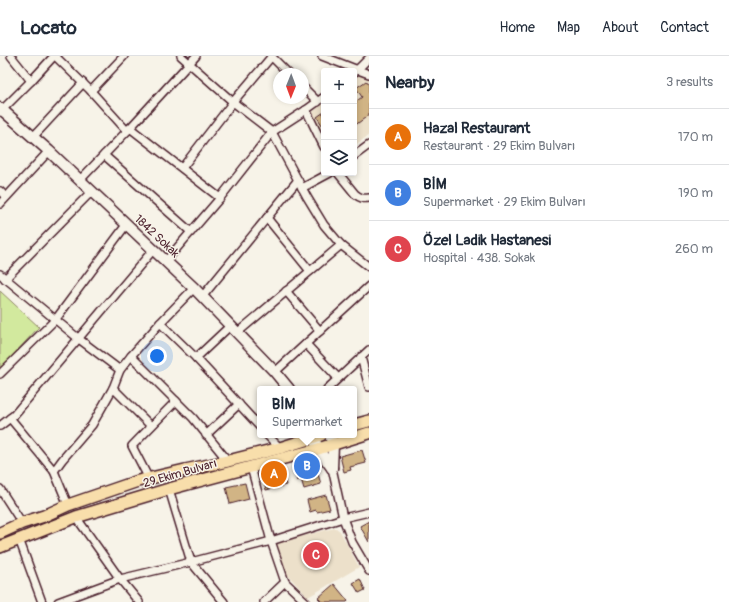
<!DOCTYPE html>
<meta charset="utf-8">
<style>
body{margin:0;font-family:Pangolin,sans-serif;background:#f2f2f3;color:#1f2937}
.controls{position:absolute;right:12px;top:12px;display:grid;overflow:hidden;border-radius:4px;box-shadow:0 2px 6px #0003}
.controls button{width:36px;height:36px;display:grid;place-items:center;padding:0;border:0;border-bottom:1px solid #e0e1e3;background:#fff;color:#1f2937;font:20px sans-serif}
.compass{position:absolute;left:273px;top:12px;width:36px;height:36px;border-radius:50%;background:#fff;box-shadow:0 2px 6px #0003;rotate:181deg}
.you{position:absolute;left:157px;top:300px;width:14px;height:14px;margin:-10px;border:3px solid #fff;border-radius:50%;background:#1a73e8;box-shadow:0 0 0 6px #1a73e833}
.badge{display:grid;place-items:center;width:26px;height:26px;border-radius:50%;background:#7c3aed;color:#fff;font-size:13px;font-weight:700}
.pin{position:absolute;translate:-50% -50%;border:2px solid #fff;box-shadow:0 1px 4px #0006}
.popup{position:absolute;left:257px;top:330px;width:100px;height:52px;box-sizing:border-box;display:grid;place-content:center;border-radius:4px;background:#fff;filter:drop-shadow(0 1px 3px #0005);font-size:13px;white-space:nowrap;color:#747a83}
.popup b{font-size:15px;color:#1f2937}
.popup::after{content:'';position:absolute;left:50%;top:100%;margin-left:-8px;border:8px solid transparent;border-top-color:#fff}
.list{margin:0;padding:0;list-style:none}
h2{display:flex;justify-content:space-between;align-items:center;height:52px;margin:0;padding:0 16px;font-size:17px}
h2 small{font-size:13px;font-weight:400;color:#747a83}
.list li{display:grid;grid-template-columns:26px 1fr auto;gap:12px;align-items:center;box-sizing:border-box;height:56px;padding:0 16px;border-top:1px solid #e0e1e3}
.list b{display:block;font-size:15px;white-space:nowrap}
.list p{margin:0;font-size:13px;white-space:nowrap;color:#747a83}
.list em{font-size:13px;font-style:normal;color:#747a83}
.icon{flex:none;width:22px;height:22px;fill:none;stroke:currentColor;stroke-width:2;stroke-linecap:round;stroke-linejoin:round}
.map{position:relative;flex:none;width:369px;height:546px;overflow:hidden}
header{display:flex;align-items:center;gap:24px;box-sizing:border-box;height:56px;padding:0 20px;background:#fff;border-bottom:1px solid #e0e1e3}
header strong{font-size:19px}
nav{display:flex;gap:22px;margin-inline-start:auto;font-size:14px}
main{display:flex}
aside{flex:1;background:#fff}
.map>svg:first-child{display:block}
</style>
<header>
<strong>Locato</strong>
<nav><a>Home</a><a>Map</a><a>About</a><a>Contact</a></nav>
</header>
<main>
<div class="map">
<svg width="369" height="546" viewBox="0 0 369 546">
<rect width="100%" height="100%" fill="#f7f3e8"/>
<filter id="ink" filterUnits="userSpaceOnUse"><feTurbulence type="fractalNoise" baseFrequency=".025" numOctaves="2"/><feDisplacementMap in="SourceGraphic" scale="8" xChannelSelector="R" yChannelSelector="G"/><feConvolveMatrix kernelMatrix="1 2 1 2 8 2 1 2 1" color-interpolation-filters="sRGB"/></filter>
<g filter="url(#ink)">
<g fill="#ece0ca">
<path d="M 360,18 L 369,21 L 369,79 L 354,90 L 354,23 Z"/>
<path d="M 324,47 L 324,87 L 311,57 Z"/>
<path d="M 336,472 L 340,475 L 359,511 L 308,541 L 284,515 L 276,487 L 330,473 Z"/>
</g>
<path fill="#d2e99e" stroke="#8e8464" d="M 0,235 L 39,271 L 0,313 Z"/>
<g fill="#d1b485" stroke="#4a1f2b">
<path d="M 366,25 L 369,29 L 369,59 L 354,70 L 354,47 L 362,41 L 356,32 Z"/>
<path d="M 324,56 L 324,72 L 317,61 Z"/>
<path d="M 362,394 L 366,407 L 350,411 L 351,414 L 344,416 L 340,400 Z"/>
<path d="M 313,406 L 315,408 L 321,428 L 304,433 L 301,423 L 297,425 L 293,411 Z"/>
<path d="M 282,414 L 286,429 L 266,434 L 262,419 Z"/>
<path d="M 245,427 L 249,443 L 230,448 L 226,431 Z"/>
<path d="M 326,439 L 330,453 L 317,456 L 316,454 L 310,456 L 307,444 Z"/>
<path d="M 369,465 L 369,486 L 360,470 Z"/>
<path d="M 360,523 L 365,534 L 359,537 L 353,527 Z"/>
<path d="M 334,528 L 348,545 L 347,546 L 322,546 L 318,542 Z"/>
</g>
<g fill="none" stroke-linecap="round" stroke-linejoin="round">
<g stroke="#4a1f2b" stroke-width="10">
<g id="street">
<path d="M 11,0 L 31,25"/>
<path d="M 55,0 L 91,35 L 127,75"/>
<path d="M 181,0 L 233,46 L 272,76 L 307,141 L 324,169 L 341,189 L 369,211"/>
<path d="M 322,0 L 358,14 L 369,18"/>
<path d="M 272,1 L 289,18"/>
<path d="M 355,16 L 369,2"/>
<path d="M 303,31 L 318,46"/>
<path d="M 91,35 L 124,0"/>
<path d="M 306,54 L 324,91"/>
<path d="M 0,56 L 31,25 L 54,0"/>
<path d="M 130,72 L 220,142"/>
<path d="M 33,81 L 83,27"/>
<path d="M 104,99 L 191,176"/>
<path d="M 354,100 L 369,89"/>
<path d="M 182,112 L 233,46 L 272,0"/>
<path d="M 338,117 L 355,138 C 360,142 363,143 369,142"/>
<path d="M 80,124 L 130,72 L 196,0"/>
<path d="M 302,132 L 330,117"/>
<path d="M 0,135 L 6,141"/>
<path d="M 0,148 L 49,95"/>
<path d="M 267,162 L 310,215"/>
<path d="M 165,206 L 220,142 L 272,76 L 306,54 L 324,41"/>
<path d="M 0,218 L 79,283 L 120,314"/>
<path d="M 5,223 L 92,135"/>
<path d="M 286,235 L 320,275"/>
<path d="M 202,241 L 298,124"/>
<path d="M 160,267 L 196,302 L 260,371"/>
<path d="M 237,277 L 341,189"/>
<path d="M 306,288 L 338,322"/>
<path d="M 131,300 L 193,362 L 228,405"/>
<path d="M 361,301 L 369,331"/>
<path d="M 196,302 L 230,270"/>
<path d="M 275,316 L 369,230"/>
<path d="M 0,318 L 56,263 L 126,169"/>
<path d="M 113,332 L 151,370"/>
<path d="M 327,333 L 369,294"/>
<path d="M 10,362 L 54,415"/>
<path d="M 0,370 L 14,359 L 153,194"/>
<path d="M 206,379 L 239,348"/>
<path d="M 267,379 L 280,392"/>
<path d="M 251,411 L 271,485 L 285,526 L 306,546"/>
<path d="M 332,412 L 343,462 L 352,486 L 369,515"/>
<path d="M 149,423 L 132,390 L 176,345"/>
<path d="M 0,433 L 22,467"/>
<path d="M 169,433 L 191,506 L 224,546"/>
<path d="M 68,449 L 54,415 L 62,404 L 92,369 L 113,332 L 120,314 L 131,300 L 160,267 L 194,232"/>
<path d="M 76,461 L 120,523 L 139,546"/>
<path d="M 19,483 L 42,546"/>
<path d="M 58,546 L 120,523 L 191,506 L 271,485 L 343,462 L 369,456"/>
<path d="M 264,546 L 285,526"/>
</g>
</g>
<g stroke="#4a1f2b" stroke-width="13">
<g id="secondary">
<path d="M 0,52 L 49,95 L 194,232 L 275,316 L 289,333"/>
<path d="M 313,379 L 318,393 L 332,412"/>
<path d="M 330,379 L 333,389 L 332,412"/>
</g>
</g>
<g stroke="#4a1f2b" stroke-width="14">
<g id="primary">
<path d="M 354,369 L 369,365"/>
<path d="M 0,477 L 22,467 L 44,460 L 68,449 L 138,425 L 185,414 L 228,405 L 280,392 L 321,379"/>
<path d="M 0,491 L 76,461 L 169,433 L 318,393 L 369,377"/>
</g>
</g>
<use href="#street" stroke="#f7f3e8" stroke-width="7"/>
<use href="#secondary" stroke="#f7f3e8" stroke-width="10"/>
<use href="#primary" stroke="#f8deab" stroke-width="11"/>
</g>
</g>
<g text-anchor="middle" stroke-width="3" stroke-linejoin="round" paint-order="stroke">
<g font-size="12" fill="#4a1f2b" stroke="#f7f3e8">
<text transform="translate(157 180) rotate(43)" y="4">1842 Sokak</text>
<text transform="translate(180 417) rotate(-16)" y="4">29 Ekim Bulvarı</text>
</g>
</g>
</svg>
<div class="controls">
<button>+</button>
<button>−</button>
<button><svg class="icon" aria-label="layers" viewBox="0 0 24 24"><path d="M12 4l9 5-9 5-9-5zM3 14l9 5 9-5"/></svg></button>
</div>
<svg class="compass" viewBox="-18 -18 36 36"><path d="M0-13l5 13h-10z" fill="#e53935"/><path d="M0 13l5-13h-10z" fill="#747a83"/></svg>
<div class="you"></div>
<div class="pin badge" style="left:274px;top:418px;background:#e8710a">A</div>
<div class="pin badge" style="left:307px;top:410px;background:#3f7fe0">B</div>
<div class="popup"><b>BİM</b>Supermarket</div>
<div class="pin badge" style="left:316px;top:499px;background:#e0444e">C</div>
</div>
<aside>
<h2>Nearby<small>3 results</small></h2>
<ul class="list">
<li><span class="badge" style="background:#e8710a">A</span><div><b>Hazal Restaurant</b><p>Restaurant · 29 Ekim Bulvarı</p></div><em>170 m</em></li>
<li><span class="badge" style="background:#3f7fe0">B</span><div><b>BİM</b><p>Supermarket · 29 Ekim Bulvarı</p></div><em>190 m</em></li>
<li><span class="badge" style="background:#e0444e">C</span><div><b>Özel Ladik Hastanesi</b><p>Hospital · 438. Sokak</p></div><em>260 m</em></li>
</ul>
</aside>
</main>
